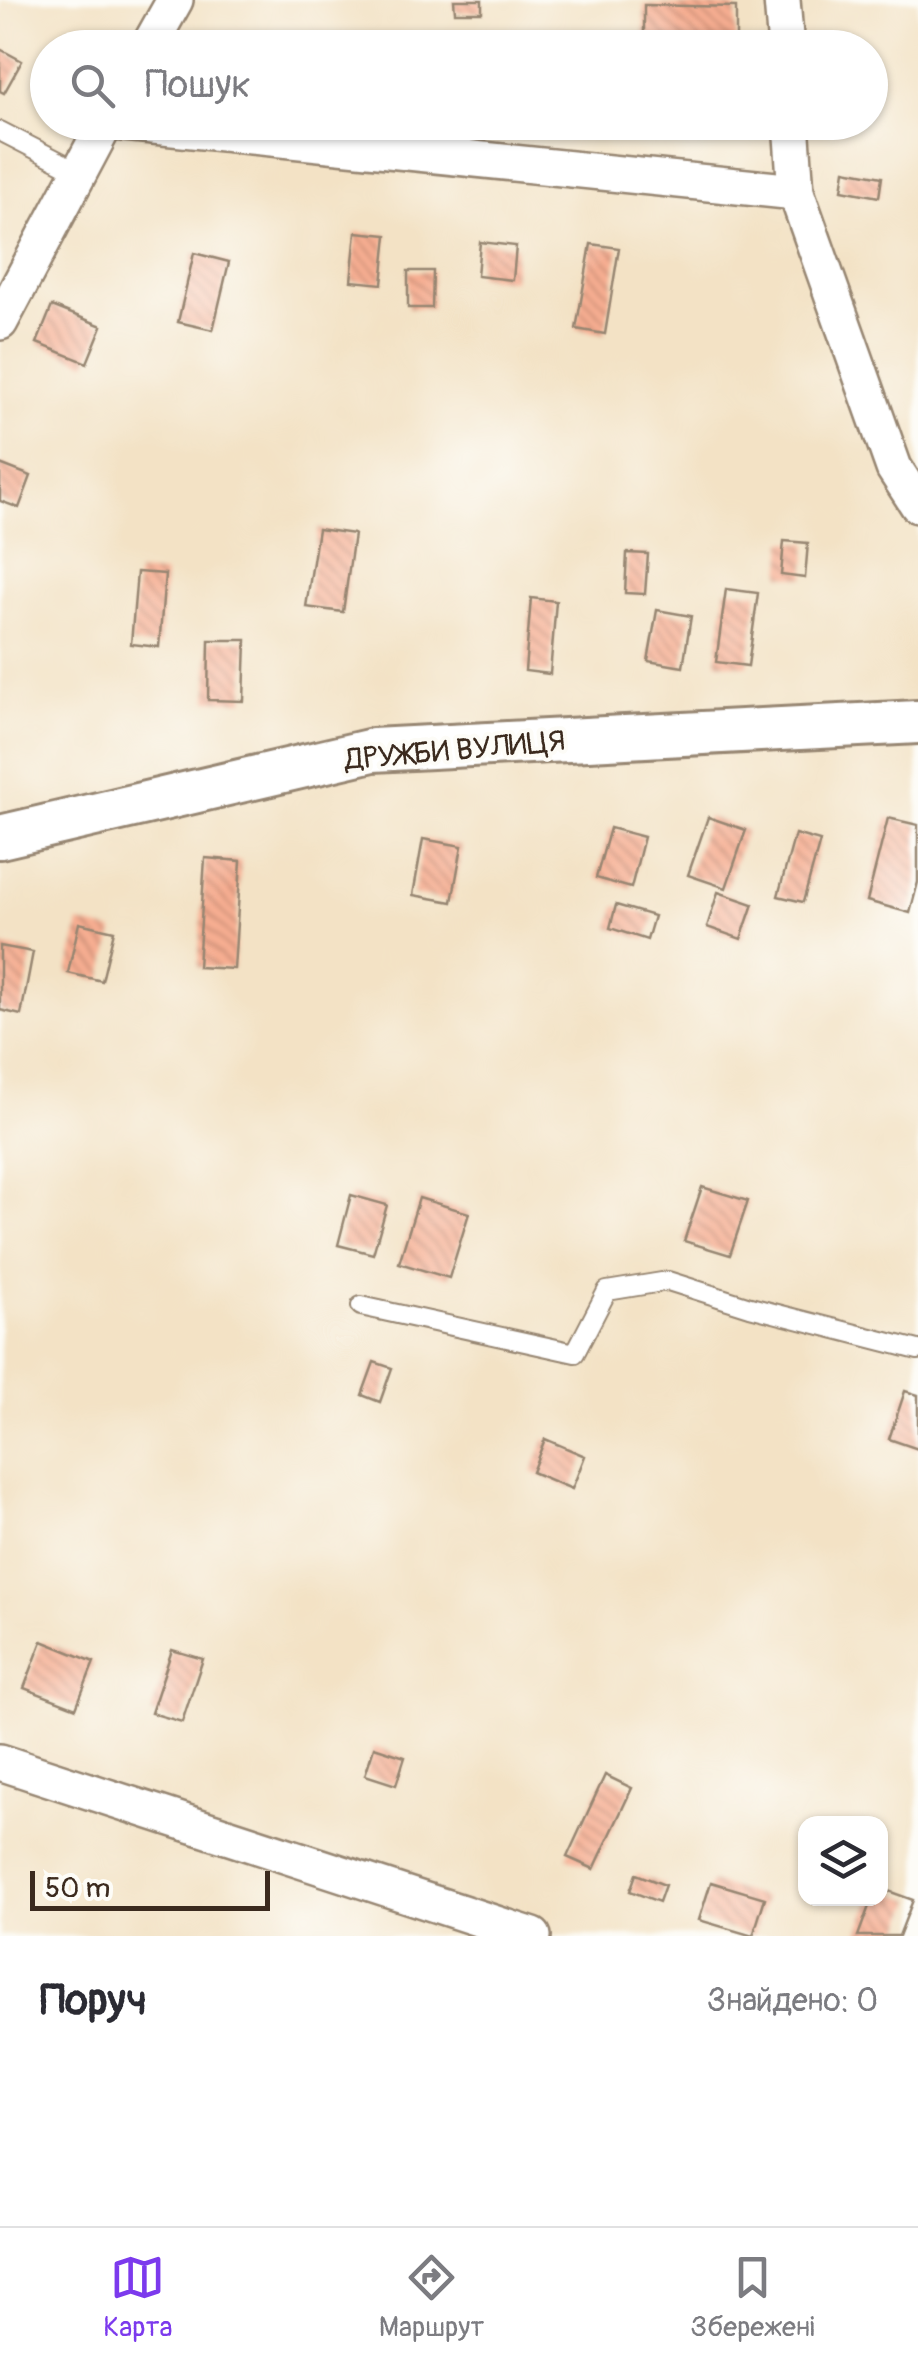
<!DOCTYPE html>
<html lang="uk">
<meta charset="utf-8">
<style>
body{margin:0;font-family:Pangolin,sans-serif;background:#f7f7f7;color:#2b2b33}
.controls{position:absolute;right:30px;bottom:30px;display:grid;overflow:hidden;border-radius:20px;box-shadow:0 2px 8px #0004}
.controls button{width:90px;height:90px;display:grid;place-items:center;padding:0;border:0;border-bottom:2px solid #e1e1e2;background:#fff;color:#2b2b33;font:50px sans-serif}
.scale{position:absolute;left:30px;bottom:25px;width:240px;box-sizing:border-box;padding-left:10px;border:5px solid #3b2a1e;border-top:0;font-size:28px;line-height:35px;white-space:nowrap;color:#3b2a1e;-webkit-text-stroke:8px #fdfcf7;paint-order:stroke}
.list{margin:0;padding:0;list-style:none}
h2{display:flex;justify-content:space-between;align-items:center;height:130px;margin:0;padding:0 40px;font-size:42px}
h2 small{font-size:32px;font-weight:400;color:#7c7c81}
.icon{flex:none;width:55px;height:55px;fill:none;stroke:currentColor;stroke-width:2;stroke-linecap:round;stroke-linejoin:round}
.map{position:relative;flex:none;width:918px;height:1936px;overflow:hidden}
.search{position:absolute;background:#fff;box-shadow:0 2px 8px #0004;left:30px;right:30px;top:30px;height:110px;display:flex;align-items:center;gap:25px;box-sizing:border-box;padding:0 35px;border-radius:55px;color:#7c7c81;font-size:38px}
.sheet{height:290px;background:#fff}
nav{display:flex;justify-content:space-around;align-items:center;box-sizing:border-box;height:140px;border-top:2px solid #e1e1e2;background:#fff;font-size:28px;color:#7c7c81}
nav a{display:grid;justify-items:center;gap:5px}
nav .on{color:#7c3aed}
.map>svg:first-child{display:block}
</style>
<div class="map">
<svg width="918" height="1936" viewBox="0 0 918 1936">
<defs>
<pattern id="building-back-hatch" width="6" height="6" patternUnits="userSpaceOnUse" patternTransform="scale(2.5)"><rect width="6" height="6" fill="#f6ad91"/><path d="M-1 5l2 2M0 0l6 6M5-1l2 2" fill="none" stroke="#c88d76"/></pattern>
</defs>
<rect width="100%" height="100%" fill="#fdfcf7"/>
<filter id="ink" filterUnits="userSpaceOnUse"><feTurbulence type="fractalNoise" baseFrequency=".01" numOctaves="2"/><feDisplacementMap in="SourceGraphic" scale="20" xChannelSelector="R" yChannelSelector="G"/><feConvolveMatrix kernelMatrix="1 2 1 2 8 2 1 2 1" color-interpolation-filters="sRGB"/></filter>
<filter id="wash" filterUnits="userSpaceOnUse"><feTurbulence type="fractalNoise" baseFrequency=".0048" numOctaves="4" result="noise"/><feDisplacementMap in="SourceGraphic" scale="40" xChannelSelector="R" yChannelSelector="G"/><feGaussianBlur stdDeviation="2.25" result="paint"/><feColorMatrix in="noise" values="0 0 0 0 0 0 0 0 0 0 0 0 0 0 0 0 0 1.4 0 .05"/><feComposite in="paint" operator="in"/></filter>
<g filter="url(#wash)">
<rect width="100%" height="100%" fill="#f3e2c5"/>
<g id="blocks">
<g fill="url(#building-back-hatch)">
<path d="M 454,0 L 482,0 L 482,12 L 455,12 Z"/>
<path d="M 644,5 L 736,7 L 736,48 L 644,48 Z"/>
<path d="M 81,30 L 109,48 L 70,48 Z"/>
<path d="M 0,49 L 22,61 L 4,93 L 0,91 Z"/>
<path d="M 845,170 L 882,177 L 879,197 L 842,190 Z"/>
<path d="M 356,232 L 387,235 L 382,284 L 351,281 Z"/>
<path d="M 480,242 L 516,246 L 513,280 L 477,276 Z"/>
<path d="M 591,244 L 619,248 L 605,334 L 576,329 Z"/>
<path d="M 194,253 L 229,262 L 213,330 L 178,322 Z"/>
<path d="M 408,271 L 433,271 L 432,308 L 408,308 Z"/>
<path d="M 52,306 L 102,326 L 87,363 L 37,343 Z"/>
<path d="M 0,464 L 31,476 L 19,508 L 0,501 Z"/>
<path d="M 318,529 L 354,534 L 343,612 L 306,607 Z"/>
<path d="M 784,541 L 808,543 L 805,578 L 781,575 Z"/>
<path d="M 627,553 L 648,554 L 645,594 L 625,593 Z"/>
<path d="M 137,572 L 165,574 L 159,647 L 131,644 Z"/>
<path d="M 726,589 L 758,593 L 748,666 L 716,662 Z"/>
<path d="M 531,598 L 556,601 L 550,674 L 525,671 Z"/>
<path d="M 657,610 L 691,616 L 683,667 L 648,661 Z"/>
<path d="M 209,640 L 246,640 L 244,701 L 208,700 Z"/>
<path d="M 708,817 L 746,830 L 726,888 L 688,875 Z"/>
<path d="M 888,818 L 918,825 L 918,882 L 910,913 L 867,901 Z"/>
<path d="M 610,828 L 644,837 L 631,888 L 596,878 Z"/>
<path d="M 795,834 L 820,841 L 803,902 L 778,896 Z"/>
<path d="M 423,839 L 462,846 L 452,902 L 413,895 Z"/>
<path d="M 205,858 L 241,861 L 234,969 L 198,967 Z"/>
<path d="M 718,892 L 753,904 L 741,939 L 707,927 Z"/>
<path d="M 616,905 L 654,916 L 647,940 L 610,928 Z"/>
<path d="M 79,923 L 114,931 L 102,981 L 68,973 Z"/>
<path d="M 0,946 L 33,952 L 21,1015 L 0,1010 Z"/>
<path d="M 702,1187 L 748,1201 L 730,1255 L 684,1241 Z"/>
<path d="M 351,1195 L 387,1205 L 373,1254 L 338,1245 Z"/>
<path d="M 419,1198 L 469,1213 L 449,1278 L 399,1263 Z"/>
<path d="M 374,1362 L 392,1368 L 380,1402 L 362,1395 Z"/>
<path d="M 905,1391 L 918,1395 L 918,1449 L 889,1439 Z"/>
<path d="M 545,1439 L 585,1456 L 572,1489 L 532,1472 Z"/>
<path d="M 42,1641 L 94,1662 L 76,1708 L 24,1688 Z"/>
<path d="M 172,1650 L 203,1659 L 182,1722 L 151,1713 Z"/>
<path d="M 374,1747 L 405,1757 L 396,1785 L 365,1775 Z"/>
<path d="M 605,1775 L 632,1788 L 594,1869 L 567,1857 Z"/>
<path d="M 636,1874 L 665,1885 L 659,1902 L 630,1891 Z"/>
<path d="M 711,1882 L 765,1898 L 753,1936 L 699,1920 Z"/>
<path d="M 880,1888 L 913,1900 L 899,1936 L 858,1936 L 872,1898 L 880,1898 Z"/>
</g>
</g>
</g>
<g filter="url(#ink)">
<use href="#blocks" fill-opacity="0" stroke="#978672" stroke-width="2.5"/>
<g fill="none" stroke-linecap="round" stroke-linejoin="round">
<g stroke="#978672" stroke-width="22">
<g id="service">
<path d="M 0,131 L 80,172"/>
<path d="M 361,1306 L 575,1353 L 607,1291 L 668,1281 L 750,1307 L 918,1350"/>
</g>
</g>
<g stroke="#978672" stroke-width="40">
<g id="minor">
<path d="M 782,0 L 786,48"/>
<path d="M 148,48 L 175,0"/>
<path d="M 114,122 L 796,192"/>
<path d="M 791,122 L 796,192 L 894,468 L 918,505"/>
<path d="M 0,322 L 106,122"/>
<path d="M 0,1762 L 533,1936"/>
</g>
</g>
<g stroke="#978672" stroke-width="48">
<path id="tertiary" d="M 0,837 L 373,750 L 918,722"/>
</g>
<use href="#service" stroke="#fff" stroke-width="18"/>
<use href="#minor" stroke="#fff" stroke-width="35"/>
<use href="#tertiary" stroke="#fff" stroke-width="42"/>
</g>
</g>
<g text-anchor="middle" stroke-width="8" stroke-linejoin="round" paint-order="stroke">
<g font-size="30" fill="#3b2a1e" stroke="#fdfcf7">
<text transform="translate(455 750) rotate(-5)" y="10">ДРУЖБИ ВУЛИЦЯ</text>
</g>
</g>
</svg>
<div class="controls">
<button><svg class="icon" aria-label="layers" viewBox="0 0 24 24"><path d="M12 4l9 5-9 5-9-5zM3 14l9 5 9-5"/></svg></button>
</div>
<div class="scale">50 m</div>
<div class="search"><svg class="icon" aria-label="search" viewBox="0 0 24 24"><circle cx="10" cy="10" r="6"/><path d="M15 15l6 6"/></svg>Пошук</div>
</div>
<section class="sheet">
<h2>Поруч<small>Знайдено: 0</small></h2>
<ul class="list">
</ul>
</section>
<nav>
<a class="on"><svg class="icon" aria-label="map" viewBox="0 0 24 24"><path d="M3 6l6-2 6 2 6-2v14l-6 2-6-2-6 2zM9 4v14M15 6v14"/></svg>Карта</a>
<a><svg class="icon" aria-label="directions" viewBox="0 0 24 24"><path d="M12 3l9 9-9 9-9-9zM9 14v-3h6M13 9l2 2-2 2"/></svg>Маршрут</a>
<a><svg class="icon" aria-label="saved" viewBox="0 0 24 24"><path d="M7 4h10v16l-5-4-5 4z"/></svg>Збережені</a>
</nav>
